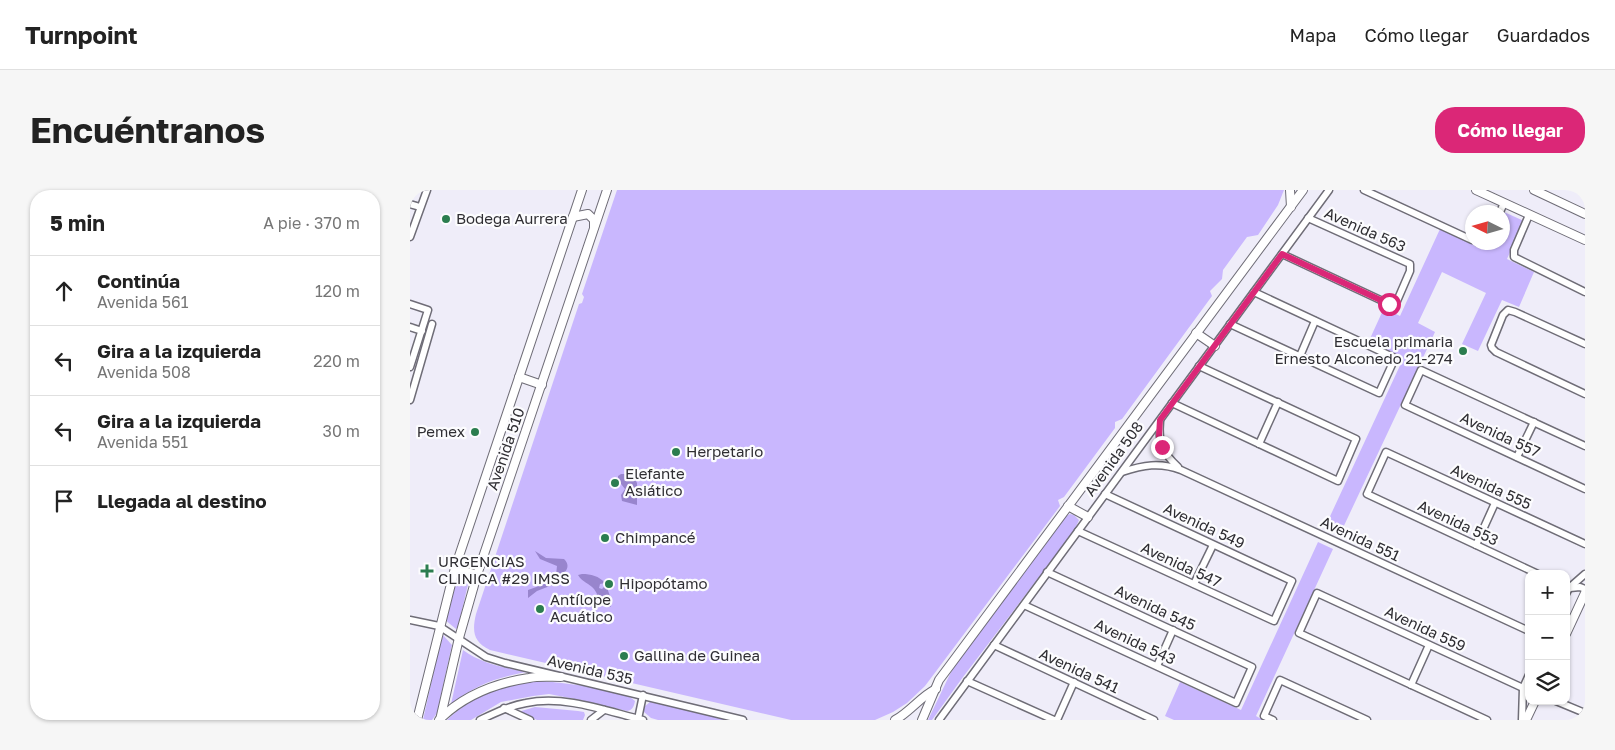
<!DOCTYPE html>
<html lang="es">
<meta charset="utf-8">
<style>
body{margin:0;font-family:"Golos Text",sans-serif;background:#f6f6f6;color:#222}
.controls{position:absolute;right:15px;bottom:15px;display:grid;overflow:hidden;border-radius:10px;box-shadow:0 1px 4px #0004}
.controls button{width:45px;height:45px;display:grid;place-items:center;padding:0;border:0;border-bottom:1px solid #e0e0e0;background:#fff;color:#222;font:25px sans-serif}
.compass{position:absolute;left:1055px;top:15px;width:45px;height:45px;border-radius:50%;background:#fff;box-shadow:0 1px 4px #0004;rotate:275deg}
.stop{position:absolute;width:15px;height:15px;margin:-11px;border:4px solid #db2777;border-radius:50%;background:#fff}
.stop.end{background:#db2777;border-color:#fff;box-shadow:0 1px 5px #0008}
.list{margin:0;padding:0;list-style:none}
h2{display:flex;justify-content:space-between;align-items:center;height:65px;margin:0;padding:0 20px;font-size:21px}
h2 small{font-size:16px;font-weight:400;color:#767676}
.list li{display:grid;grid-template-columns:32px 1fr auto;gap:15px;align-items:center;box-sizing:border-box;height:70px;padding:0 20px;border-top:1px solid #e0e0e0}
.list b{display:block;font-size:19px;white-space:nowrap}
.list p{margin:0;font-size:16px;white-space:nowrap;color:#767676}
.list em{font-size:16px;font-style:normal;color:#767676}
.icon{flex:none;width:28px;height:28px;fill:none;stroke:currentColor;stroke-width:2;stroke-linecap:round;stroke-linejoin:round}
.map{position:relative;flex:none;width:1175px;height:530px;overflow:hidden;border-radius:20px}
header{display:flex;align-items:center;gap:30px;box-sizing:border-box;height:70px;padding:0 25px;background:#fff;border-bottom:1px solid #e0e0e0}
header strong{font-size:24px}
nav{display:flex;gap:28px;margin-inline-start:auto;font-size:18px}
.intro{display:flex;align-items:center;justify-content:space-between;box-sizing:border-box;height:120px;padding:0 30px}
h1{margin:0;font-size:35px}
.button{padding:12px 22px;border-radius:20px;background:#db2777;color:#fff;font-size:18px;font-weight:700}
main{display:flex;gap:30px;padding:0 30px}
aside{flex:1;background:#fff;border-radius:20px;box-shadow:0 1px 4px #0004}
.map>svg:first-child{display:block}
</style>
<header>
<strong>Turnpoint</strong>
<nav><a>Mapa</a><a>Cómo llegar</a><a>Guardados</a></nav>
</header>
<div class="intro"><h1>Encuéntranos</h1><a class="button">Cómo llegar</a></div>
<main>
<aside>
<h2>5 min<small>A pie · 370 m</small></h2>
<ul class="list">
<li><svg class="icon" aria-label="ahead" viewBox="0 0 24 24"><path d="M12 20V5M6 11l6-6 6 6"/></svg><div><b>Continúa</b><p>Avenida 561</p></div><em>120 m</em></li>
<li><svg class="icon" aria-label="left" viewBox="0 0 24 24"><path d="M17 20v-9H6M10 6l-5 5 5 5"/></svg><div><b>Gira a la izquierda</b><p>Avenida 508</p></div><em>220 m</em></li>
<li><svg class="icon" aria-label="left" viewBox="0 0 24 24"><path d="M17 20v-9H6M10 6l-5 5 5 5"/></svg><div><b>Gira a la izquierda</b><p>Avenida 551</p></div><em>30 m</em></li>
<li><svg class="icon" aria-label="arrive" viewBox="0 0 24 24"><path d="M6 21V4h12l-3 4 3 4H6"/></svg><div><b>Llegada al destino</b></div></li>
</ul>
</aside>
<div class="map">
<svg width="1175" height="530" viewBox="0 0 1175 530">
<rect width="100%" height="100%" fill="#efedf9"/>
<g fill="#c9b7fe">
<path d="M 207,0 L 874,0 L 868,15 L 848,45 L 837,47 L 813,80 L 812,89 L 800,101 L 802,106 L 712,229 L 705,232 L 705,238 L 654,307 L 648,310 L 650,316 L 515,496 L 497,513 L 483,522 L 465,530 L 381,530 L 80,460 C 63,452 62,441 66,424 L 169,114 L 172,113 L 174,107 L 172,104 Z"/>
<path d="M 1094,22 L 1114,31 L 1097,69 L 1124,82 L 1109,117 L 1092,110 L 1068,161 L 1052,154 L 1076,103 L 1032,82 L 1008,133 L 1025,142 L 931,342 L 916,335 L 993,169 L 958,153 L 974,118 L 990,126 L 1030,39 L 1076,60 L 1080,53 L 1092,52 L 1093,26 Z"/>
<path d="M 660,324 L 664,325 L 669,330 L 664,341 L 553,487 L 522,530 L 518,530 L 540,484 L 546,474 L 656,326 Z"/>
<path d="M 908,352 L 923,359 L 846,526 L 853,530 L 764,530 L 755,526 L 770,492 L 831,520 Z"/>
<path d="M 50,383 L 59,385 L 59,390 L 48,437 L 46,439 L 34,429 L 45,386 Z"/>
<path d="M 32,444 L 42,455 L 27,523 L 22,530 L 13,530 Z"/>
<path d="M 53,460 C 72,474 93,477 116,482 C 85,488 66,495 41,514 Z"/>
<path d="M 125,491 C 141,491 216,499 225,511 C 224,516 223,520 217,521 L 170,510 L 139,504 L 123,506 L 91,512 L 61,530 L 37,530 C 61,506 92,496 125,491 Z"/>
<path d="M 240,512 L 248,513 L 321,530 L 248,530 L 241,528 L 234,522 L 234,517 Z"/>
<path d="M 125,517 L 168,521 L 174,522 L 175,525 L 173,530 L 127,530 L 108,522 Z"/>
</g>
<g fill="#9885cd">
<path d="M 211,284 L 222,284 L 227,293 L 227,315 L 212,311 L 211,305 L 215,299 L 208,290 L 208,286 Z"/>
<path d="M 125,361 L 136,368 L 154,369 C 164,379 150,385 145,394 L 127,401 L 118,408 L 118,400 L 140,392 L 146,385 L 147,376 L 130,369 Z"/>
<path d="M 172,384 C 181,384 189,386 195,393 L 190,394 L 189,398 L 192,399 L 196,395 L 200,406 L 201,417 C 185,412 191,408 184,399 C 179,393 173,393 168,385 Z"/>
</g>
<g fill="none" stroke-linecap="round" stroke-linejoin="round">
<g stroke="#6f6d77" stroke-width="9">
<g id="minor">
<path d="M 954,0 L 1062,50"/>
<path d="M 0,14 L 10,17"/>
<path d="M 1090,22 L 1094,13"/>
<path d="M 1119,25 L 1104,60 L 1104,67 L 1175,102"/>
<path d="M 0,47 L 17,0"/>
<path d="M 1067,52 L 1072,54 L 1076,52"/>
<path d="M 872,64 L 979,114 L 984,114 L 987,111 L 1000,81 L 1000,74 L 898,28"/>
<path d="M 0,114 L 18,120 L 0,177"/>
<path d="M 820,134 L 969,203 L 985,168 L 844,102"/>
<path d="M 0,137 L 12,141"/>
<path d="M 1175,154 L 1105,122 L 1098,120 L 1093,125 L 1081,155 L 1082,158 L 1086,162 L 1175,204"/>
<path d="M 890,166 L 905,131"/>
<path d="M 0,210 L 22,134"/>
<path d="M 762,213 L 928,291 L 946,249 L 789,176"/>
<path d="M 750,231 C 748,253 752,262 768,277"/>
<path d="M 849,254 L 868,212"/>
<path d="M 1175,256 L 1011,180 L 995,215 L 1175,299"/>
<path d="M 1107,267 L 1124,232"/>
<path d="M 712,282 C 733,275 750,272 771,280 L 1119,441"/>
<path d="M 668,341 L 864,431 L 882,391 L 695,304"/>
<path d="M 1066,355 L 1085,313"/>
<path d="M 1128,384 L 957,304 L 976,262 L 1175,354"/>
<path d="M 784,394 L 803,355"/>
<path d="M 1160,398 L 1170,397 L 1175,399"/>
<path d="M 1156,404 L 1159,398 L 1175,384"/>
<path d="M 614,415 L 826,513 L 842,477 L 637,382"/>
<path d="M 0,430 L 29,436 L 76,467 L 95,473 L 333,530"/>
<path d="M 584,455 L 744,530"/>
<path d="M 747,476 L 763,440"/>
<path d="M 557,491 L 644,530"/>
<path d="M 1001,495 L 1019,455"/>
<path d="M 1146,511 L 1175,523"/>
<path d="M 94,518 L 120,530"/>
<path d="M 228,529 L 233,505"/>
<path d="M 70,530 C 85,523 99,516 116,513 C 155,505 196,521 233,530"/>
<path d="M 181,530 L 194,520"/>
<path d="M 529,530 L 919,0"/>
<path d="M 647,530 L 664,492"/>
<path d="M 863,530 L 854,526 L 870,490 L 957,530"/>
<path d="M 1077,530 L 889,443 L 907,403 L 1113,498"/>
<path d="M 1112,530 L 1113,498 L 1119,485"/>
</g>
</g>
<g stroke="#6f6d77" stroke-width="10">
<g id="major">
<path d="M 880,0 L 881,17"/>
<path d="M 1066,0 L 1175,50"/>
<path d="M 1124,0 L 1175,24"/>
<path d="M 163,27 L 178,24 L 184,30 L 184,37"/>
<path d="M 786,143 L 805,156"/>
<path d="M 109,187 L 132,195"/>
<path d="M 658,316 L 678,327"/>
<path d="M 45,378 L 67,385"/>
<path d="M 1156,444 L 1175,403"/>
<path d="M 7,530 L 45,378 L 172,0"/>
<path d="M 29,530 C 53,506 86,493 119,488 C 129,486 140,487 151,487"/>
<path d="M 30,530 L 49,448 L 67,385 L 197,0"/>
<path d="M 485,530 C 500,522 511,506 526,499"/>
<path d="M 512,530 L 529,490 L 541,474 L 893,0"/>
<path d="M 1116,530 L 1125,511"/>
</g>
</g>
<use href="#minor" stroke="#fff" stroke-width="6"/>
<use href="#major" stroke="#fff" stroke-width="8"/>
</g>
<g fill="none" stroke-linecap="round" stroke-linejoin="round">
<path stroke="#db2777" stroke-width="6" d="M 752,257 L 749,246 L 750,230 L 872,64 L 979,114"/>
</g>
<g fill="#2b7d4f" stroke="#fcfcfe" stroke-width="2">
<circle cx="36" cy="29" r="5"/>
<circle cx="1053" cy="161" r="5"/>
<circle cx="65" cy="242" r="5"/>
<circle cx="266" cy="262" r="5"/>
<circle cx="205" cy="293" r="5"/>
<circle cx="195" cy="348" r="5"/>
<path d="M14.5 373.5h5v5h5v5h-5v5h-5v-5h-5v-5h5z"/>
<circle cx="199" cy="394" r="5"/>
<circle cx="130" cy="419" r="5"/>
<circle cx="214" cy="466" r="5"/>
</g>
<g text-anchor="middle" stroke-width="4.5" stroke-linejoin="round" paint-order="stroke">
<g font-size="15" fill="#2f2e33" stroke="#fcfcfe" text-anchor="start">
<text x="46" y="34">Bodega Aurrera</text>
<text x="1043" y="157" text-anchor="end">Escuela primaria<tspan x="1043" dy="17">Ernesto Alconedo 21-274</tspan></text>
<text x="55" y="247" text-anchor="end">Pemex</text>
<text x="276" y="267">Herpetario</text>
<text x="215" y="289">Elefante<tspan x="215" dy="17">Asiático</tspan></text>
<text x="205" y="353">Chimpancé</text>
<text x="28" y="377">URGENCIAS<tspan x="28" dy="17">CLINICA #29 IMSS</tspan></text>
<text x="209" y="399">Hipopótamo</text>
<text x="140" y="415">Antílope<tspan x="140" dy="17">Acuático</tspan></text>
<text x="224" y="471">Gallina de Guinea</text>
</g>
<g font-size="15" fill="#2f2e33" stroke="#fcfcfe">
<text transform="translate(955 40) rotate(24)" y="5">Avenida 563</text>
<text transform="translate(1090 245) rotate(25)" y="5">Avenida 557</text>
<text transform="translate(96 259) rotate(-71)" y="5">Avenida 510</text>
<text transform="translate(704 269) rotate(-54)" y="5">Avenida 508</text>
<text transform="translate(1081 297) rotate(25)" y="5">Avenida 555</text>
<text transform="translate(1048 333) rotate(25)" y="5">Avenida 553</text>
<text transform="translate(794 336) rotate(25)" y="5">Avenida 549</text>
<text transform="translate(950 349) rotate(25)" y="5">Avenida 551</text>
<text transform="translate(771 375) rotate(25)" y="5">Avenida 547</text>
<text transform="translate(745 418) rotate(25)" y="5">Avenida 545</text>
<text transform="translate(1015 439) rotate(25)" y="5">Avenida 559</text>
<text transform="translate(725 452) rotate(25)" y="5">Avenida 543</text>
<text transform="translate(180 480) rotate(13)" y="5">Avenida 535</text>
<text transform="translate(669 481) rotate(25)" y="5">Avenida 541</text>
</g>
</g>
</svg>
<div class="controls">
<button>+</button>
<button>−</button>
<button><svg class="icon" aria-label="layers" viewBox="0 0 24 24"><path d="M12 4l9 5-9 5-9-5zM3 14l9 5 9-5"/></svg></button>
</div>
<svg class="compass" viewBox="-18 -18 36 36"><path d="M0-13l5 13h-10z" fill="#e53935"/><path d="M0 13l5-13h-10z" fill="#767676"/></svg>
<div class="stop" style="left:979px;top:114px"></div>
<div class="stop end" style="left:752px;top:257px"></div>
</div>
</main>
